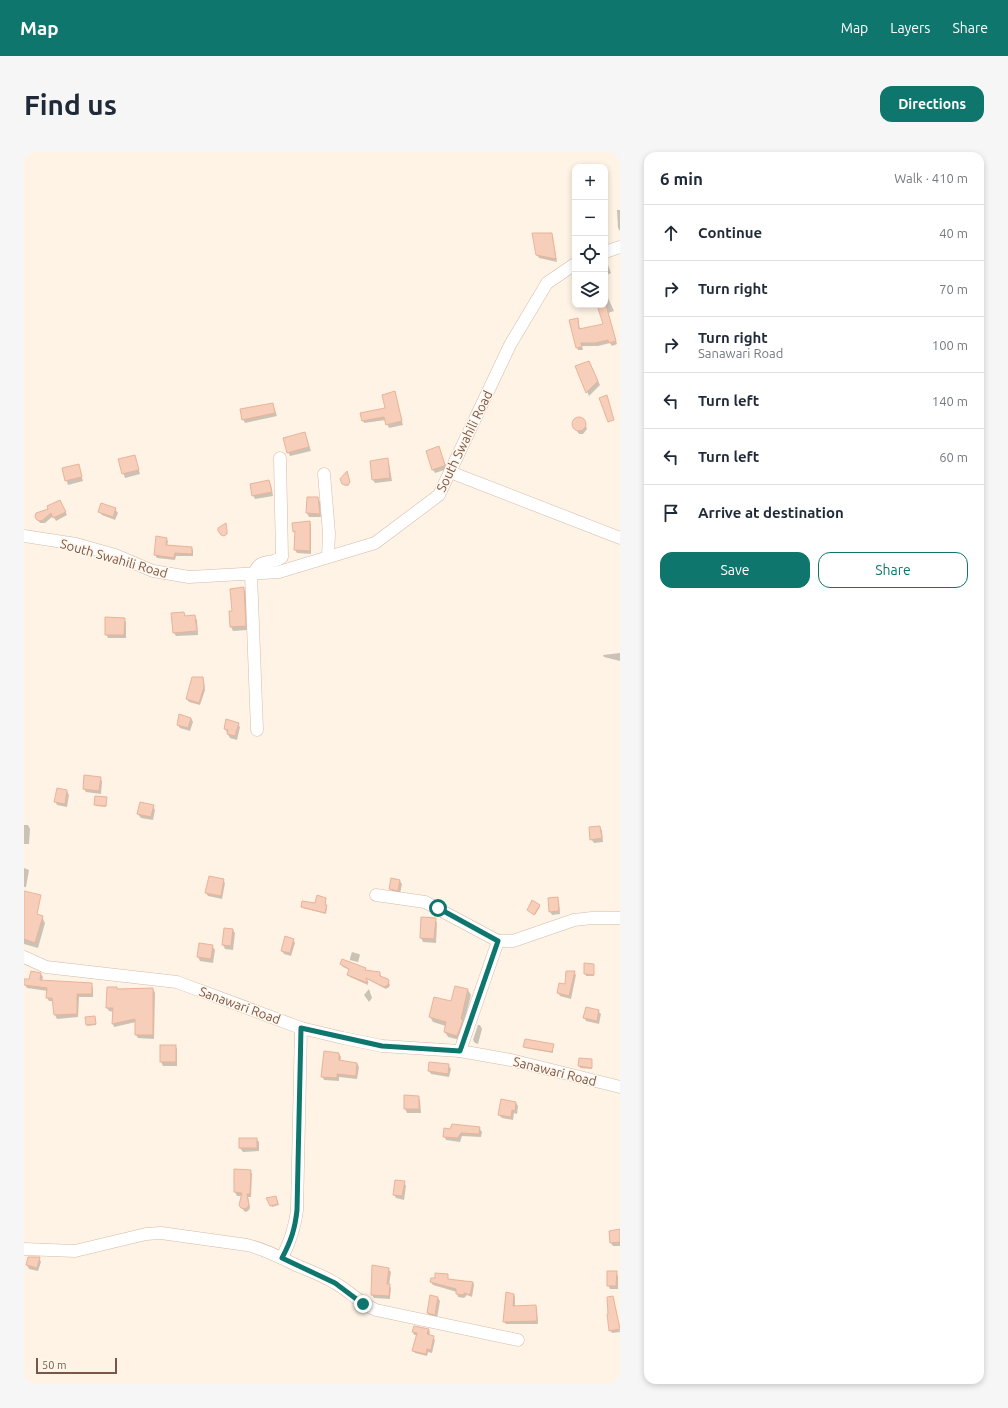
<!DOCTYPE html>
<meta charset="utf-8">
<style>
body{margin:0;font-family:Ubuntu,sans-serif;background:#f6f6f7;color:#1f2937}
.controls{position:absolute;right:12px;top:12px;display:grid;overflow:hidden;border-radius:8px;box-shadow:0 2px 6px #0003}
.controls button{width:36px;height:36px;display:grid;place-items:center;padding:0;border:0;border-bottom:1px solid #e0e1e3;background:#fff;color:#1f2937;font:20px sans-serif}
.scale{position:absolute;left:12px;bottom:10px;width:81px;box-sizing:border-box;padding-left:4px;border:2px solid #795647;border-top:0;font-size:11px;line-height:14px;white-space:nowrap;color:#795647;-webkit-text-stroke:3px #fff7ec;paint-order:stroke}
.stop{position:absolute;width:12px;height:12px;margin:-9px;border:3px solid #0f766e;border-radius:50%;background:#fff}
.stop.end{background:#0f766e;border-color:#fff;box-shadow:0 1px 4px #0008}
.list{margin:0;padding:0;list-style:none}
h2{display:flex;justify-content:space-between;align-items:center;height:52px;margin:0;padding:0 16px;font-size:17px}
h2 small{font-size:13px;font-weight:400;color:#747a83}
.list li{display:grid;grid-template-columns:26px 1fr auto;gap:12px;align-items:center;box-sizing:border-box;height:56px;padding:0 16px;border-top:1px solid #e0e1e3}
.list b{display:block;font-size:15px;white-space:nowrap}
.list p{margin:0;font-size:13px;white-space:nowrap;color:#747a83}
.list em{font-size:13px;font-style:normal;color:#747a83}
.actions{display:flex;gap:8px;padding:12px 16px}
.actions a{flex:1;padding:9px 0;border:1px solid #0f766e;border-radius:12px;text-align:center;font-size:14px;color:#0f766e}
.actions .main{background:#0f766e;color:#fff}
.icon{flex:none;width:22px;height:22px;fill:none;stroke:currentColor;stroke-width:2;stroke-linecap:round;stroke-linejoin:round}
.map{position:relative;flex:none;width:596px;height:1232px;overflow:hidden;border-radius:12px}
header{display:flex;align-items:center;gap:24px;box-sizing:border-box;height:56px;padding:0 20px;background:#0f766e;color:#fff}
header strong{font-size:19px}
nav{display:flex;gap:22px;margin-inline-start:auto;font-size:14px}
.intro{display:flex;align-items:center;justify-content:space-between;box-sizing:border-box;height:96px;padding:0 24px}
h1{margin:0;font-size:28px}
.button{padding:10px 18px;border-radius:12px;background:#0f766e;color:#fff;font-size:14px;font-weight:700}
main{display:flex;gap:24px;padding:0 24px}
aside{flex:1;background:#fff;border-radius:12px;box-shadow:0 2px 6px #0003}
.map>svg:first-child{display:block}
</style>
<header>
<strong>Map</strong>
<nav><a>Map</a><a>Layers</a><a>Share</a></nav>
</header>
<div class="intro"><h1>Find us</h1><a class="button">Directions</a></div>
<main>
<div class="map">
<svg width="596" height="1232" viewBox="0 0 596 1232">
<rect width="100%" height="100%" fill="#fef3e4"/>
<g fill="#0003">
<path d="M 593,58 L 596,58 L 596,79 L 594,76 Z"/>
<path d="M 527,82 L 529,86 L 533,110 L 515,106 L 513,103 Z"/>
<path d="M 584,113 L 587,121 L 581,124 L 581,114 Z"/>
<path d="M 584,146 L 590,159 L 584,161 L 593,192 L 588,194 L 586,191 L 574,194 L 558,194 L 559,198 L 554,198 L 553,195 L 554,167 L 556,178 L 580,173 L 574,153 L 581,153 L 581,147 Z"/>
<path d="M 567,214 L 576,233 L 565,244 L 552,215 Z"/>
<path d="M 371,240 L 379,273 L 365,276 L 362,268 L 340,271 L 339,268 L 362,257 Z"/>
<path d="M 249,252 L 253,264 L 221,271 L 219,267 Z"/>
<path d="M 556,266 L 560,270 L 562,274 L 563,277 L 559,282 L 555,282 L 550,275 L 549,271 L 551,268 Z"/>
<path d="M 281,281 L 287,299 L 266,304 L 264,300 Z"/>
<path d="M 415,296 L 423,317 L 411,321 L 409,318 Z"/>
<path d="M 363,307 L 365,311 L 368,329 L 351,331 L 349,328 Z"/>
<path d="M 95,308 L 112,308 L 116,322 L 101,326 Z"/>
<path d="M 54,313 L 59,329 L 44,333 L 39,317 Z"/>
<path d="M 324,322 L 326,330 L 324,334 L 320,333 L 317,329 Z"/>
<path d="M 245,329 L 247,333 L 249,344 L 231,347 L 229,343 Z"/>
<path d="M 294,346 L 296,350 L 297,365 L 285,365 L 283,361 Z"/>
<path d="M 36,349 L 43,363 L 32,369 L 29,364 L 21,371 L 16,371 L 12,365 L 26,357 Z"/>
<path d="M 91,357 L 94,361 L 91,368 L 78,363 L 76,360 Z"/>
<path d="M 286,370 L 287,373 L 287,402 L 273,401 L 271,398 L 272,382 L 270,379 Z"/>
<path d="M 142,387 L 144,389 L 143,394 L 167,396 L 169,398 L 169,404 L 152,404 L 151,408 L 133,406 L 131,403 Z"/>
<path d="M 219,437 L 222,440 L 223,478 L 209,479 L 207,475 L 206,460 L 209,460 Z"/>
<path d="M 160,461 L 162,465 L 171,465 L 173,468 L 174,483 L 152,484 L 150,481 Z"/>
<path d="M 100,467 L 102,470 L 102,486 L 84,486 L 82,482 Z"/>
<path d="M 596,501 L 596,509 L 580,505 L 579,503 Z"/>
<path d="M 179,526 L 180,529 L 181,538 L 176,553 L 165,550 L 163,547 Z"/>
<path d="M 167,566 L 169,570 L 166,579 L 156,576 L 154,573 Z"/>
<path d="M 214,572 L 216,575 L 213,588 L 206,586 L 201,577 Z"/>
<path d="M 76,626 L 78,629 L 77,642 L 62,640 L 60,637 Z"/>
<path d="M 43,639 L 45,643 L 43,655 L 33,653 L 31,649 Z"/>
<path d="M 82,646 L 82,655 L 72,654 L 72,653 Z"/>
<path d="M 129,654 L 131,658 L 129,668 L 117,666 L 114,662 Z"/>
<path d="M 0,673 L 4,673 L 6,677 L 5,692 L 0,692 Z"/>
<path d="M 576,675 L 578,679 L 579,690 L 570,691 L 567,687 Z"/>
<path d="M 0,716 L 5,718 L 2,735 L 0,735 Z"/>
<path d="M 199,728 L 201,731 L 198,747 L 184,744 L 182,741 Z"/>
<path d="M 376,729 L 378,732 L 376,742 L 369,741 L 367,737 Z"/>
<path d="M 533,746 L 535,750 L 536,762 L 528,763 L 526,759 Z"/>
<path d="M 302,747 L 301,754 L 303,755 L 302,762 L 279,756 L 278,755 L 291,752 Z"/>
<path d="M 515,753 L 516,755 L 511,763 L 504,758 Z"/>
<path d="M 0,759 L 18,765 L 21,771 L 14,796 L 0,792 Z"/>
<path d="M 398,766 L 411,767 L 413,771 L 412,791 L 399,790 L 397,786 Z"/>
<path d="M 201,777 L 209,778 L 211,781 L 209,798 L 201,797 L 199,793 Z"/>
<path d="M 269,787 L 271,791 L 267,804 L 260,802 L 258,799 Z"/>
<path d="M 176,792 L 188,794 L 191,798 L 189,811 L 176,809 L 174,805 Z"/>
<path d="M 328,800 L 335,802 L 336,803 L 334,810 L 326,808 L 326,806 Z"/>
<path d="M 317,812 L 341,817 L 343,819 L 356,821 L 357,825 L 363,827 L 366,833 L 365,835 L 362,837 L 343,827 L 344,833 L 326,825 L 324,823 L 326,818 L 319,815 Z"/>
<path d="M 561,812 L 570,813 L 570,824 L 562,824 Z"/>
<path d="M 550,820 L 552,823 L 547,847 L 536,844 L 534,841 L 542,833 Z"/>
<path d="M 17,822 L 19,825 L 18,829 L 67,832 L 69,836 L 69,845 L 55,845 L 54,865 L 33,867 L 31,863 L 30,849 L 25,849 L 23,846 L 24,839 L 3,836 L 1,833 Z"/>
<path d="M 129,837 L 131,841 L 130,887 L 114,886 L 112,883 L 112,870 L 90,875 L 89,872 L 89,860 L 85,859 L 83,856 L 93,838 Z"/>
<path d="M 345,837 L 348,846 L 345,850 L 340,843 Z"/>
<path d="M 444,838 L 447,843 L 436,888 L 424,885 L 421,880 L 422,874 L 409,870 L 406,865 Z"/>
<path d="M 574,859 L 577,862 L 575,872 L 562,869 L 560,865 Z"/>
<path d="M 71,865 L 72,873 L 63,874 L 63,873 Z"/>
<path d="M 454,873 L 456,873 L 458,877 L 454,892 L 451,891 L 449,888 Z"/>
<path d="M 529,893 L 529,901 L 501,896 L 500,895 Z"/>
<path d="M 137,894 L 151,894 L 153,897 L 153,914 L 139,914 L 137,910 Z"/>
<path d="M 315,902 L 317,905 L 316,910 L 333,911 L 335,915 L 333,927 L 315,925 L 315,929 L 300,928 L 298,924 Z"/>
<path d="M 556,907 L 568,908 L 568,917 L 556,916 Z"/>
<path d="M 424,913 L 427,917 L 425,925 L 407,922 L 405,919 Z"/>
<path d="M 394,945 L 396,948 L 397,961 L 383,961 L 381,957 Z"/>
<path d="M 492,951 L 494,954 L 493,962 L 490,961 L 489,968 L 478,966 L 475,963 Z"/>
<path d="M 455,976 L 458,980 L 457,985 L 438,984 L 436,990 L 422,988 L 420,984 L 426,978 Z"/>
<path d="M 216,987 L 232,987 L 235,990 L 235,999 L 219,1000 L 216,996 Z"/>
<path d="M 211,1018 L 226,1019 L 228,1022 L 227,1045 L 224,1045 L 226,1056 L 224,1059 L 221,1060 L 218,1056 L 219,1044 L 213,1044 L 211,1040 Z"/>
<path d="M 380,1030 L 382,1034 L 380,1048 L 372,1046 L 370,1043 Z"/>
<path d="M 252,1045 L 255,1053 L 248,1055 L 244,1047 Z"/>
<path d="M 596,1078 L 596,1094 L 589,1094 L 587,1091 Z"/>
<path d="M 15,1106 L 17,1110 L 14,1119 L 5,1117 L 3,1113 Z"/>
<path d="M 364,1117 L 367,1120 L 365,1133 L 367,1136 L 366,1147 L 350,1146 L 348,1143 Z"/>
<path d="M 592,1120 L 594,1124 L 594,1137 L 586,1137 L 584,1133 Z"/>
<path d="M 423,1123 L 425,1128 L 449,1130 L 450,1133 L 448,1145 L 443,1143 L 440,1146 L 434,1145 L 433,1140 L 409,1133 L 407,1130 Z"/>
<path d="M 490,1142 L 491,1145 L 491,1155 L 512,1154 L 513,1157 L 514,1172 L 482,1172 L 480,1170 Z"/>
<path d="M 589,1145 L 590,1148 L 596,1180 L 588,1181 L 586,1178 Z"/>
<path d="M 414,1146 L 416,1149 L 413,1166 L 406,1165 L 404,1161 Z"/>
<path d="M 391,1175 L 405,1178 L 406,1180 L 405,1184 L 409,1185 L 411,1188 L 408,1201 L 404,1200 L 403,1204 L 391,1201 L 390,1199 L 393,1183 L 390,1183 L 389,1180 Z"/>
</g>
<g fill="#f6ceba" stroke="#eab399">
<path d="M 508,81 L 528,81 L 532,107 L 512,103 Z"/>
<path d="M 573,153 L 582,153 L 592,189 L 585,191 L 584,188 L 571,191 L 557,191 L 558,195 L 552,196 L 545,168 L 554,166 L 555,177 L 579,172 Z"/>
<path d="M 565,209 L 574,229 L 562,241 L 551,214 Z"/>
<path d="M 371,239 L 378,269 L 362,273 L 360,265 L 338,269 L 336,261 L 361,256 L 358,243 Z"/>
<path d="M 583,243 L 590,268 L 584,270 L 575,246 Z"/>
<path d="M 249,251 L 251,261 L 218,268 L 216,257 Z"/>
<circle cx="555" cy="272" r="7"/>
<path d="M 281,280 L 285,295 L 263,301 L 259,286 Z"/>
<path d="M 415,294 L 421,313 L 420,314 L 408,318 L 402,299 Z"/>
<path d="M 111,303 L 115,318 L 98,322 L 94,307 Z"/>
<path d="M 364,306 L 366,326 L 348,328 L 346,309 Z"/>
<path d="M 55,312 L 58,325 L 41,329 L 38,316 Z"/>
<path d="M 323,319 L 326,330 L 324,333 L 321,333 L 318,332 L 316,327 Z"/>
<path d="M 245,328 L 248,340 L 228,344 L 226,332 Z"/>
<path d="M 283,345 L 294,345 L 296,362 L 282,361 Z"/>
<path d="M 36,348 L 42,360 L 29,366 L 27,361 L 19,368 L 16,369 L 13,368 L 11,365 L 12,361 L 24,357 L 23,354 Z"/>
<path d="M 77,351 L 92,356 L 89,365 L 74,360 Z"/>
<path d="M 286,369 L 286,399 L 270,398 L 271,379 L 269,380 L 268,371 Z"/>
<path d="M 202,371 L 203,379 L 203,382 L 200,384 L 197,383 L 194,379 L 194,376 Z"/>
<path d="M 132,384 L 143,386 L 142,393 L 168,395 L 168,402 L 151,401 L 150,406 L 130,403 Z"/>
<path d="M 220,435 L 222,474 L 206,475 L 205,459 L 208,459 L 206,437 Z"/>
<path d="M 160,460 L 161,464 L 171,463 L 173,479 L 149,481 L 147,461 Z"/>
<path d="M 81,465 L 101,466 L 100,483 L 81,483 Z"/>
<path d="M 168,525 L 179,525 L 180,535 L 175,551 L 162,547 Z"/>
<path d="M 155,562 L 167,566 L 164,576 L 153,573 Z"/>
<path d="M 202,567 L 215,571 L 211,584 L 203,582 L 204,578 L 200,577 Z"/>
<path d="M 60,623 L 77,625 L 75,639 L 59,637 Z"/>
<path d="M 33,636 L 43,638 L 41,652 L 30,650 Z"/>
<path d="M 71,644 L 83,645 L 82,654 L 70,653 Z"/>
<path d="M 116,650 L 130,653 L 127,665 L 113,662 Z"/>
<path d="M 576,674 L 578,686 L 566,688 L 565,675 Z"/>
<path d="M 185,724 L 200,727 L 197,744 L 181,741 Z"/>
<path d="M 367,726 L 376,728 L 374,739 L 365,737 Z"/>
<path d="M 0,739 L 17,743 L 13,762 L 19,764 L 11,791 L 0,787 Z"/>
<path d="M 293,743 L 302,746 L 301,753 L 303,753 L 301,761 L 277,755 L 278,749 L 291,751 Z"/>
<path d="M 534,745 L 535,759 L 525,760 L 524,746 Z"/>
<path d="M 508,748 L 516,753 L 510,763 L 503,758 Z"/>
<path d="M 397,765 L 412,766 L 410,787 L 396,786 Z"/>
<path d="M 200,776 L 209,777 L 207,794 L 198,793 Z"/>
<path d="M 261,784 L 270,787 L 266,801 L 257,799 Z"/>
<path d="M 175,791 L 189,793 L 187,807 L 173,805 Z"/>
<path d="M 318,807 L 342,816 L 341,818 L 356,820 L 356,824 L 364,827 L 365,829 L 364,833 L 360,835 L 342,826 L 344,831 L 323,823 L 325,817 L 316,812 Z"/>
<path d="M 560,811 L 570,812 L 570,823 L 560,822 Z"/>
<path d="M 7,819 L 17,821 L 16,828 L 68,831 L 68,842 L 53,842 L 53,862 L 30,863 L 28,846 L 22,846 L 23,836 L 0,833 L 0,827 L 5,827 Z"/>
<path d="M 542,819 L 551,819 L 545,844 L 533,841 L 535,831 L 541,832 Z"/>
<path d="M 431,834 L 444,837 L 437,867 L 439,868 L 433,884 L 420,880 L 422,870 L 405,865 L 410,845 L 427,849 Z"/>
<path d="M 83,835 L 93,835 L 93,837 L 129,836 L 129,883 L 111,883 L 111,867 L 88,872 L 89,856 L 82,856 Z"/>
<path d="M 562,855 L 575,858 L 573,869 L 559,866 Z"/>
<path d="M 71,864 L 72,872 L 62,873 L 61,865 Z"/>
<path d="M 501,887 L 530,892 L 528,900 L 499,895 Z"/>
<rect x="136" y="893" width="16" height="17"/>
<path d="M 300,899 L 315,901 L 315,908 L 333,911 L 332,924 L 313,922 L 313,926 L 297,925 Z"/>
<path d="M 555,906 L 568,907 L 568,916 L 554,914 Z"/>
<path d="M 405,910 L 425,912 L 424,922 L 404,919 Z"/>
<path d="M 380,943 L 395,944 L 395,957 L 380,957 Z"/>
<path d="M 477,947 L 492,950 L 491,959 L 488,958 L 487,965 L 474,963 Z"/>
<path d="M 428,972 L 456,975 L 455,982 L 437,981 L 434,986 L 419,985 L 420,976 L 426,977 Z"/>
<rect x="215" y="986" width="18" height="10"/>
<path d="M 210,1017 L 227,1018 L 226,1042 L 223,1042 L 225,1054 L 221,1057 L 217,1056 L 215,1053 L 218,1041 L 210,1040 Z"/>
<path d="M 371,1028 L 381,1029 L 378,1044 L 369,1043 Z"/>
<path d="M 252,1044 L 254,1052 L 246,1054 L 242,1046 Z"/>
<path d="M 596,1077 L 596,1090 L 586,1091 L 585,1079 Z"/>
<path d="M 4,1105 L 16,1105 L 13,1116 L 2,1113 Z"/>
<path d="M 348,1113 L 365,1116 L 363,1132 L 366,1132 L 365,1144 L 347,1143 Z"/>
<path d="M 583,1119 L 593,1119 L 592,1134 L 583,1134 Z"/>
<path d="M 411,1121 L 424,1122 L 424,1127 L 449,1130 L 446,1143 L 441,1141 L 438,1143 L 432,1142 L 432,1137 L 406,1130 L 407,1126 L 411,1126 Z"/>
<path d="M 482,1140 L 490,1142 L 489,1154 L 512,1153 L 513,1169 L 479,1170 Z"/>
<path d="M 406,1143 L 414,1145 L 411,1163 L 403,1161 Z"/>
<path d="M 589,1144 L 596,1177 L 585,1179 L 583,1162 L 584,1162 L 583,1145 Z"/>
<path d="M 390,1174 L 405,1177 L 403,1182 L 410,1184 L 407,1198 L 403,1197 L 402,1202 L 388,1199 L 393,1181 L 388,1180 Z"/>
</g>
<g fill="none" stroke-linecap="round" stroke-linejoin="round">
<g stroke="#d3bbac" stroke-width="13">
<g id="minor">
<path d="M 581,100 L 596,95"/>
<path d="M 426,320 L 596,386"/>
<path d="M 300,322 L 305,381 L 304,405"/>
<path d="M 0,384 L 52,392 L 91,403 L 129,419 L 165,425 L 255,420 L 351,391 L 415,343 L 486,193 L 523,131 L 551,112"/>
<path d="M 231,421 C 234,406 249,413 258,405 L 256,306"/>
<path d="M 227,422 L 233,578"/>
<path d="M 352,743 L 401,750 L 474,789 L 489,789 L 550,768 L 568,766 L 596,766"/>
<path d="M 0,805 L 22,815 L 153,830 L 277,876 L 319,886 L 358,894 L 436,899 L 487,908 L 596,935"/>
<path d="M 436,899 L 474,789"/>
<path d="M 0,1097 L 51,1099 L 122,1082 L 137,1081 L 223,1093 C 241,1097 257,1106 274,1114 C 287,1119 299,1124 311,1131 C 326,1139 336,1152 352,1158 L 494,1188"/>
<path d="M 258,1106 C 266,1090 271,1076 273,1058 L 277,876"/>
</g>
</g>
<use href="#minor" stroke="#fff" stroke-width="12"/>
</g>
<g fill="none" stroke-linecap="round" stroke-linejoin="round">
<path stroke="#0f766e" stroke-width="5" d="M 339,1152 L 311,1131 L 258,1106 C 267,1089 271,1077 273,1058 L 277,876 L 358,894 L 436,899 L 474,789 L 414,756"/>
</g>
<g text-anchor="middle" stroke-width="3" stroke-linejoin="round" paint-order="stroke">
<g font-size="13" fill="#795647" stroke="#fff7ec">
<text transform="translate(440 289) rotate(-64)" y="5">South Swahili Road</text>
<text transform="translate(90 406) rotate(16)" y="5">South Swahili Road</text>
<text transform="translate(216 853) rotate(20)" y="5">Sanawari Road</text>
<text transform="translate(531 919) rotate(14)" y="5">Sanawari Road</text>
</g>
</g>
</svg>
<div class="controls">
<button>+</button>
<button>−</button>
<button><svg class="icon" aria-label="locate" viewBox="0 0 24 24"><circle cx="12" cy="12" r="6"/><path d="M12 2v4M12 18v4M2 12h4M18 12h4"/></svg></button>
<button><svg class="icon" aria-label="layers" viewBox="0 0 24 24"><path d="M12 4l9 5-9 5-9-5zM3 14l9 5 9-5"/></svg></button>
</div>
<div class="scale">50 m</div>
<div class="stop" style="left:414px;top:756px"></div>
<div class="stop end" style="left:339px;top:1152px"></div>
</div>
<aside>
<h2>6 min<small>Walk · 410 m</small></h2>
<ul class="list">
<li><svg class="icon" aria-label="ahead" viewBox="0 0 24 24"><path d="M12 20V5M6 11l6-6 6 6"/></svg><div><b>Continue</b></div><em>40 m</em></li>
<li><svg class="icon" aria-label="right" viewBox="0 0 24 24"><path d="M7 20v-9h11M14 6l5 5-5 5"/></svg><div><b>Turn right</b></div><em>70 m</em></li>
<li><svg class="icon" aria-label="right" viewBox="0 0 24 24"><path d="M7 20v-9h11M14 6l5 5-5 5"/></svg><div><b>Turn right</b><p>Sanawari Road</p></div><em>100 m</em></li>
<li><svg class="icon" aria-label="left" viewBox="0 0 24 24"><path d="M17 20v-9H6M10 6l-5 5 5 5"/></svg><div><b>Turn left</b></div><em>140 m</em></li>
<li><svg class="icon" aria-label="left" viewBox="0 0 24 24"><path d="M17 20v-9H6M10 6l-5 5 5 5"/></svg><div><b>Turn left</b></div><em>60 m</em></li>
<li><svg class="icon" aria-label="arrive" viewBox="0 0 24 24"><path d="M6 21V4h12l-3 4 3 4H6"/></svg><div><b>Arrive at destination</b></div></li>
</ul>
<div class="actions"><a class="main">Save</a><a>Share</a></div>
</aside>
</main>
